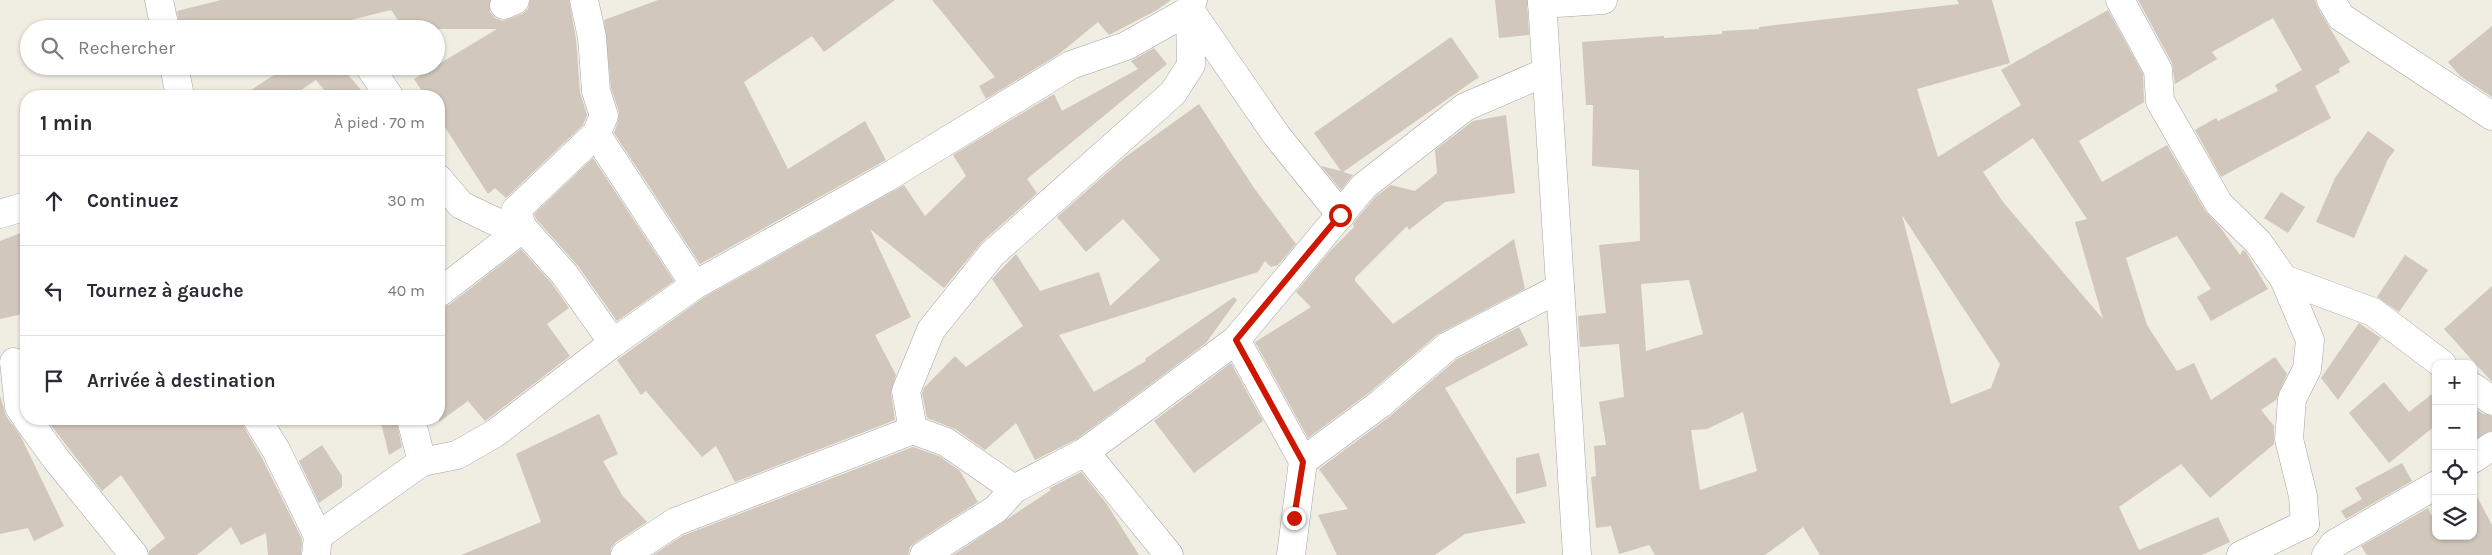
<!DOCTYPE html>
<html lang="fr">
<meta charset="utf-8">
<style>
body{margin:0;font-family:Karla,sans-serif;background:#f7f7f7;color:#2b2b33}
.controls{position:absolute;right:15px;bottom:15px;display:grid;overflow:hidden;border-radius:10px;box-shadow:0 1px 4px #0004}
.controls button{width:45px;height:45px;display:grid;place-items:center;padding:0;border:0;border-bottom:1px solid #e1e1e2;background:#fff;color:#2b2b33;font:25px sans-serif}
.stop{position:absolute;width:15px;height:15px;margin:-11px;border:4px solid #cd1700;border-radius:50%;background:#fff}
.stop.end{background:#cd1700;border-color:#fff;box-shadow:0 1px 5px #0008}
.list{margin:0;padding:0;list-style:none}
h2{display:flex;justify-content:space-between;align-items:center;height:65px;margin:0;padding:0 20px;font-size:21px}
h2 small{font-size:16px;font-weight:400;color:#7c7c81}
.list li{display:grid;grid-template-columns:32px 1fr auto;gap:15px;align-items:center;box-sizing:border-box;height:90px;padding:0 20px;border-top:1px solid #e1e1e2}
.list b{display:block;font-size:19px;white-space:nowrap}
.list em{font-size:16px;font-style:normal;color:#7c7c81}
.icon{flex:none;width:28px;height:28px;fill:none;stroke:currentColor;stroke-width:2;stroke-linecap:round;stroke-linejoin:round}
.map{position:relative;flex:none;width:2492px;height:555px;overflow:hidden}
.search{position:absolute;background:#fff;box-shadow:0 1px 4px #0004;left:20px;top:20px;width:425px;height:55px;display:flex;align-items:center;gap:12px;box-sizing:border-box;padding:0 18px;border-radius:28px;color:#7c7c81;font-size:19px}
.panel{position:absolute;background:#fff;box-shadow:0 1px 4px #0004;left:20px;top:90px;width:425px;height:335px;border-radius:20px}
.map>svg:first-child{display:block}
</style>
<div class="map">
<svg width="2492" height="555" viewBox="0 0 2492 555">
<rect width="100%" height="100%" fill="#f0ede3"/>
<g fill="#d1c7bc" fill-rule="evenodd">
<path d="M 221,0 L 490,0 L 490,12 L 495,18 L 503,21 L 522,14 L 528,9 L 530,0 L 569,0 L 576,39 L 580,92 L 587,115 L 583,125 L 506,198 L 495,188 L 488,194 L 439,118 L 439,96 L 425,96 L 414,79 L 497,29 L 404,29 L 391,10 L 315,29 L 180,29 L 177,11 Z"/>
<path d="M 658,0 L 895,0 L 824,52 L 812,36 L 744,82 L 788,169 L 865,121 L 886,160 L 700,264 L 614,133 L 618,122 L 619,112 L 611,88 L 604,20 Z"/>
<path d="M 932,0 L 1171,0 L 1157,10 L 1109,35 L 1098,22 L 1059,54 L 986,99 L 979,86 L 995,77 Z"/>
<path d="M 1495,0 L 1527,0 L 1529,35 L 1499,38 Z"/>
<path d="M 1957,0 L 1992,0 L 2010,63 L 1917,89 L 1938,157 L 2021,105 L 2001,70 L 2108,10 L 2143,74 L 2144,102 L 2079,141 L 2102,182 L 2167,145 L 2206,212 L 2220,227 L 2240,255 L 2243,250 L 2246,252 L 2268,289 L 2211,321 L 2197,297 L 2211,289 L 2177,236 L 2126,258 L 2147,325 L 2177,371 L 2194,363 L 2211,400 L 2275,357 L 2287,374 L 2276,400 L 2261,410 L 2274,426 L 2274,444 L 2210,498 L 2181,464 L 2119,507 L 2139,550 L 2218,517 L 2230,542 L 2202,555 L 1820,555 L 1803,527 L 1765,555 L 1655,555 L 1649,545 L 1619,554 L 1611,526 L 1596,528 L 1591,477 L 1596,476 L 1594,446 L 1606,445 L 1599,402 L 1624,397 L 1619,344 L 1580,347 L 1578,316 L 1606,313 L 1599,245 L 1640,241 L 1639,170 L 1592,166 L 1593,105 L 1586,105 L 1582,42 L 1664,36 L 1664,38 L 1722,34 L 1722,31 L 1759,29 L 1759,27 L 1959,4 ZM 2033,138 L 2087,219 L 2075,222 L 2103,319 L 2003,202 L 1983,172 ZM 1902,215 L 2000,364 L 1991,388 L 1951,404 ZM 1689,280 L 1703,334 L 1646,351 L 1641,284 ZM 1743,412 L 1757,471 L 1700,490 L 1691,430 L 1707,429 Z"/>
<path d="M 2138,0 L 2315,0 L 2318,8 L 2350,62 L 2338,69 L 2340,72 L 2315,86 L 2331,118 L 2221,177 L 2195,130 L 2216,118 L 2218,121 L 2278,91 L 2275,85 L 2302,70 L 2273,18 L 2212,52 L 2217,59 L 2175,84 L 2172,63 Z"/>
<path d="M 2492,26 L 2492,97 L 2460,76 L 2448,62 Z"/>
<path d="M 1451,37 L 1479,77 L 1343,172 L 1353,175 L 1341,190 L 1321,166 L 1341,171 L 1314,133 Z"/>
<path d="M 1154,48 L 1167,64 L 1027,179 L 1037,193 L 982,242 L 944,288 L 870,229 L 911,317 L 875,335 L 896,375 L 891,393 L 895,420 L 735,482 L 716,446 L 702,457 L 646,391 L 641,395 L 617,360 L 703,298 L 904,185 L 925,216 L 966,176 L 953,155 L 1054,94 L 1062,111 L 1138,69 L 1131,61 Z"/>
<path d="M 282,66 L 341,66 L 366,96 L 329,96 L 316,80 L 292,96 L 242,96 L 283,69 Z"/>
<path d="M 1199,104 L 1254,188 L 1296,244 L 1278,265 L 1271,267 L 1265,261 L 1258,272 L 1059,335 L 1094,392 L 1146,361 L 1145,359 L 1234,297 L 1237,300 L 1206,343 L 1077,439 L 1035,460 L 1016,423 L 985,450 L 955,429 L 927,418 L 922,393 L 924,388 L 955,356 L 966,367 L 1023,326 L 992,279 L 1016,254 L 1040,291 L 1099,272 L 1110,306 L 1160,260 L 1123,219 L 1086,252 L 1057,217 L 1124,158 Z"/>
<path d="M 1506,115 L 1515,193 L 1445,202 L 1409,230 L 1407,226 L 1355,278 L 1355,281 L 1393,324 L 1514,239 L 1525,289 L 1438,334 L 1370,392 L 1308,438 L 1255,342 L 1311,307 L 1296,292 L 1330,251 L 1354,227 L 1353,224 L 1355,221 L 1375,197 L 1391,185 L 1415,191 L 1437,173 L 1435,150 L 1473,121 Z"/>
<path d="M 2368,131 L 2395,150 L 2388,159 L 2354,238 L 2316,222 L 2335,178 Z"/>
<path d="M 593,158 L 674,281 L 617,321 L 578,266 L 537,220 L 534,214 Z"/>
<path d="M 2281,192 L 2305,207 L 2288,233 L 2264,218 Z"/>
<path d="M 26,231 L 26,313 L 0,319 L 0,241 Z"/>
<path d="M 521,249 L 553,285 L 569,308 L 547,324 L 570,356 L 485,421 L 468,401 L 439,422 L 439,309 L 449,305 Z"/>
<path d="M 2405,255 L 2428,270 L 2399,312 L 2377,297 Z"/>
<path d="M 2492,286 L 2492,382 L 2444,329 Z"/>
<path d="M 2359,323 L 2381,338 L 2338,400 L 2321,378 Z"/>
<path d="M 1519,327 L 1528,345 L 1445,388 L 1526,523 L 1465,534 L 1435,555 L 1337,555 L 1318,515 L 1348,509 L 1319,469 L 1389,417 L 1457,359 Z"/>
<path d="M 1231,363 L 1263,421 L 1194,473 L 1154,421 Z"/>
<path d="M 2384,382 L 2409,412 L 2436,391 L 2436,425 L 2389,463 L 2349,413 Z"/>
<path d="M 0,395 L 6,416 L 20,435 L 64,526 L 34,541 L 28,528 L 0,534 Z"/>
<path d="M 2473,407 L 2483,414 L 2492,416 L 2492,431 L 2473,440 Z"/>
<path d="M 599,414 L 618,454 L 603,461 L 622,495 L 647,522 L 616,542 L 611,548 L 610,555 L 461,555 L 541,522 L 516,454 Z"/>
<path d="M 46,419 L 241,419 L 244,427 L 262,458 L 302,539 L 301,555 L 268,555 L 266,533 L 241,545 L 231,527 L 197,555 L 149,555 L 149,551 L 165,538 L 121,475 L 102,491 Z"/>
<path d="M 380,419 L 396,419 L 402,447 L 389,455 Z"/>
<path d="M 322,445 L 342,476 L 342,487 L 319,503 L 299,461 Z"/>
<path d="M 913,447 L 939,456 L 960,471 L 978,502 L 916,542 L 910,547 L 908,555 L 653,555 L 682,536 Z"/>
<path d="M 1539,453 L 1547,486 L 1516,494 L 1516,458 Z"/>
<path d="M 2402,463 L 2412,481 L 2346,519 L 2341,511 L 2362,499 L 2355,488 Z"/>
<path d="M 1081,472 L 1106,503 L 1139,555 L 953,555 L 1051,490 L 1050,488 Z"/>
<path d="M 2473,493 L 2475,493 L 2492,525 L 2492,555 L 2367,555 L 2361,546 L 2428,508 L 2431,515 L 2436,513 L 2436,536 L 2473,536 Z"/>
</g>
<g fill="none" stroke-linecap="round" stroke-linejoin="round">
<g stroke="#a5a5a5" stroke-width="29">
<g id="minor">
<path d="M 159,0 L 165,29"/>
<path d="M 2120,0 L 2158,70 L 2160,101 L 2219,204 L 2258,242 L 2284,279 L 2310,340 L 2307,369 L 2292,399 L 2289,439 L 2303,496 L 2305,524"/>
<path d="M 2331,0 L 2341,17 L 2492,116"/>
<path d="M 1542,4 L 1603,0"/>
<path d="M 504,5 L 515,0"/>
<path d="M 174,66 L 180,96"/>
<path d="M 369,66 L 389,96"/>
<path d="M 596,134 L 695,285"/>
<path d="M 439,179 L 461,205 L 494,221 L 523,228 L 565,275 L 613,343"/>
<path d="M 0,214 L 26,206"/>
<path d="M 2284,279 L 2373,312 L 2442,364"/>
<path d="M 439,293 L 523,228 L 516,210 L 596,134 L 604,116 L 596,91 L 592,37 L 584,0"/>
<path d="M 1236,340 L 1303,461 L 1291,555"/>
<path d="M 14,362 L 19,407 L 26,417"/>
<path d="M 2473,387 L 2492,401"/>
<path d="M 27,419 L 56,459 L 134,555"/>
<path d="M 257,419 L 276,450 L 318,536"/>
<path d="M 411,419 L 422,462"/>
<path d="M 913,430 L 906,391 L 931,330 L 992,254 L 1173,93 L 1191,65 L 1190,10 L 1277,136 L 1341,215"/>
<path d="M 1085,452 L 1169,555"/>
<path d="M 2473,459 L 2492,446"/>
<path d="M 1303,461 L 1380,404 L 1448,346 L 1560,288"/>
<path d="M 316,555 L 318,536 L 422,462 L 457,455 L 494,434 L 613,343 L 695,285 L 886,178 L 1071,65 L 1126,46 L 1190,10 L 1193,0"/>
<path d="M 625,555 L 675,522 L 913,430 L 946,442 L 1014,489"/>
<path d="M 924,555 L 996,509 L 1014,489 L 1085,452 L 1236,340 L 1364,186 L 1465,107 L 1546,72"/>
<path d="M 2241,555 L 2305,524"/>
<path d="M 2326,555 L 2334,544 L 2436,485"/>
</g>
</g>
<g stroke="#a5a5a5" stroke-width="29">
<path id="tertiary" d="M 1542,0 L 1577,555"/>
</g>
<use href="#minor" stroke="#fff" stroke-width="28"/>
<use href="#tertiary" stroke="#fff" stroke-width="28"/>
</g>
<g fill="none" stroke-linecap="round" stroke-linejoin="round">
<path stroke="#cd1700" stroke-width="6" d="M 1294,518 L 1303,462 L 1236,340 L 1340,215"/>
</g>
</svg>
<div class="controls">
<button>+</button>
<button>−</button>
<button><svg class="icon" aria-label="locate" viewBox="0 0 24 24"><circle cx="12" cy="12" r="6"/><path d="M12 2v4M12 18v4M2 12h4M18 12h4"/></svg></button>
<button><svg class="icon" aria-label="layers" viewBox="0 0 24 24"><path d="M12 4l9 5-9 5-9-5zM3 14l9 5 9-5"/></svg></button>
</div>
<div class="stop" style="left:1340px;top:215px"></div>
<div class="stop end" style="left:1294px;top:518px"></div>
<div class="search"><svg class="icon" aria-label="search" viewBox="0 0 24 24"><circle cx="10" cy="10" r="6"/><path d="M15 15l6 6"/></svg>Rechercher</div>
<section class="panel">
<h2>1 min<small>À pied · 70 m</small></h2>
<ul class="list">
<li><svg class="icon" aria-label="ahead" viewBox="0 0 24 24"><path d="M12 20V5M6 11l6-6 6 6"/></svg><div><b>Continuez</b></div><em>30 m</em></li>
<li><svg class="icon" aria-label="left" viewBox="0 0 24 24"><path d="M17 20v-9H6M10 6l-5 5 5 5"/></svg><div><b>Tournez à gauche</b></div><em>40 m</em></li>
<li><svg class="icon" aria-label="arrive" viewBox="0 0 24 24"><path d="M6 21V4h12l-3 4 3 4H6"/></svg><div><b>Arrivée à destination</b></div></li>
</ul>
</section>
</div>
